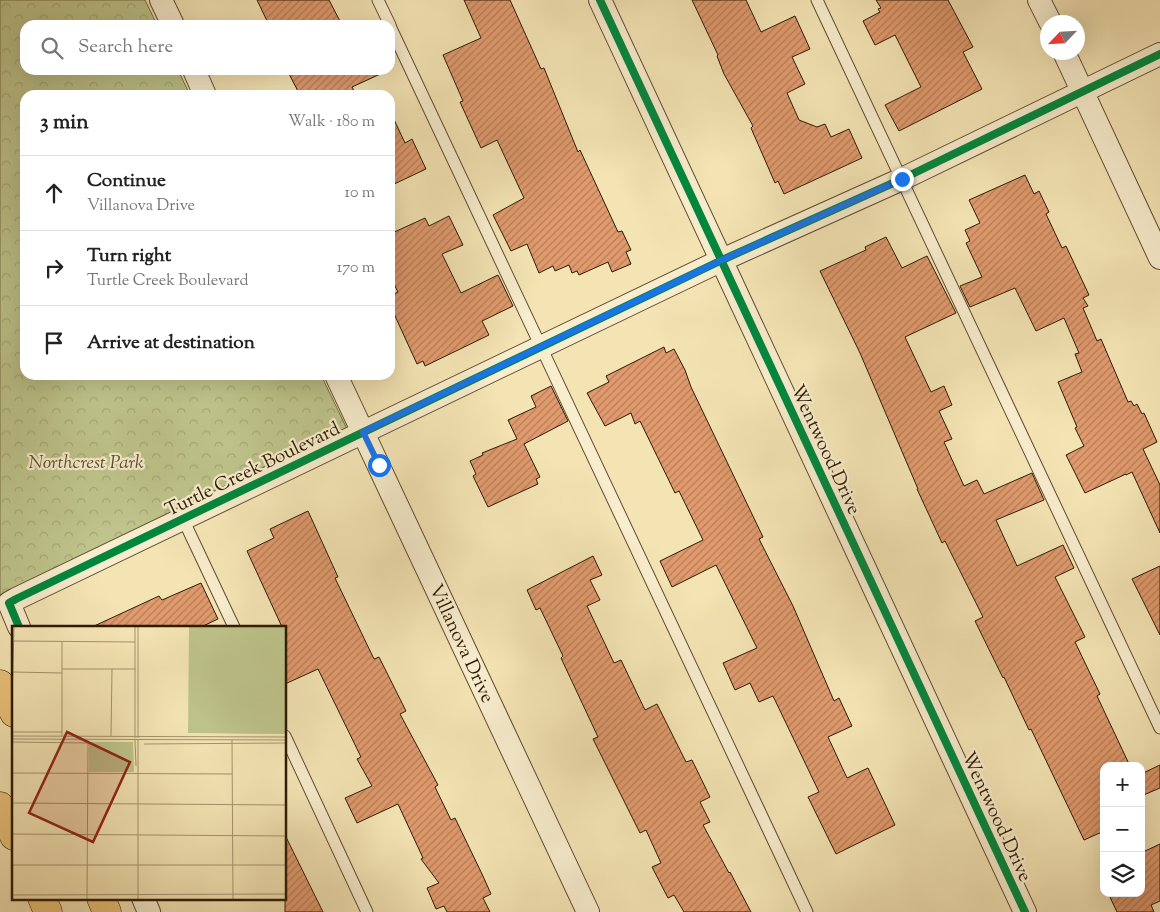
<!DOCTYPE html>
<meta charset="utf-8">
<style>
body{margin:0;font-family:"Sorts Mill Goudy",serif;background:#f6f6f6;color:#222}
.controls{position:absolute;right:15px;bottom:15px;display:grid;overflow:hidden;border-radius:10px;box-shadow:0 5px 20px #0002}
.controls button{width:45px;height:45px;display:grid;place-items:center;padding:0;border:0;border-bottom:1px solid #e0e0e0;background:#fff;color:#222;font:25px sans-serif}
.compass{position:absolute;left:1040px;top:15px;width:45px;height:45px;border-radius:50%;background:#fff;box-shadow:0 5px 20px #0002;rotate:245deg}
.stop{position:absolute;width:15px;height:15px;margin:-11px;border:4px solid #1a73e8;border-radius:50%;background:#fff}
.stop.end{background:#1a73e8;border-color:#fff;box-shadow:0 1px 5px #0008}
.list{margin:0;padding:0;list-style:none}
h2{display:flex;justify-content:space-between;align-items:center;height:65px;margin:0;padding:0 20px;font-size:21px}
h2 small{font-size:16px;font-weight:400;color:#767676}
.list li{display:grid;grid-template-columns:32px 1fr auto;gap:15px;align-items:center;box-sizing:border-box;height:75px;padding:0 20px;border-top:1px solid #e0e0e0}
.list b{display:block;font-size:19px;white-space:nowrap}
.list p{margin:0;font-size:16px;white-space:nowrap;color:#767676}
.list em{font-size:16px;font-style:normal;color:#767676}
.icon{flex:none;width:28px;height:28px;fill:none;stroke:currentColor;stroke-width:2;stroke-linecap:round;stroke-linejoin:round}
.map{position:relative;flex:none;width:1160px;height:912px;overflow:hidden}
.search{position:absolute;background:#fff;box-shadow:0 5px 20px #0002;left:20px;top:20px;width:375px;height:55px;display:flex;align-items:center;gap:12px;box-sizing:border-box;padding:0 18px;border-radius:15px;color:#767676;font-size:19px}
.panel{position:absolute;background:#fff;box-shadow:0 5px 20px #0002;left:20px;top:90px;width:375px;height:290px;border-radius:15px}
.map>svg:first-child{display:block}
</style>
<div class="map">
<svg width="1160" height="912" viewBox="0 0 1160 912">
<defs>
<pattern id="forest-crowns" width="20" height="18" patternUnits="userSpaceOnUse" patternTransform="scale(1.25)"><rect width="20" height="18" fill="#bec48b"/><path d="M2 6a3 3 0 1 1 6 0M12 15a3 3 0 1 1 6 0" fill="none" stroke="#a4a876"/></pattern>
<pattern id="building-hatch" width="6" height="6" patternUnits="userSpaceOnUse" patternTransform="scale(1.25)"><rect width="6" height="6" fill="#e09a6d"/><path d="M-1 1l2-2M0 6l6-6M5 7l2-2" fill="none" stroke="#b67d57"/></pattern>
</defs>
<rect width="100%" height="100%" fill="#f4e4b4"/>
<filter id="stains"><feTurbulence type="fractalNoise" baseFrequency=".004" numOctaves="4"/><feColorMatrix values="0 0 0 0 .2 0 0 0 0 .09 0 0 0 0 .02 0 0 0 .5 -.17"/></filter>
<radialGradient id="worn" r=".72"><stop offset=".6" stop-color="#630" stop-opacity="0"/><stop offset="1" stop-color="#630" stop-opacity=".3"/></radialGradient>
<path fill="url(#forest-crowns)" stroke="#766f46" d="M 0,0 L 145,0 L 157,25 L 25,25 L 25,70 L 178,70 L 190,95 L 25,95 L 25,375 L 321,375 L 348,431 L 0,597 Z"/>
<g fill="url(#building-hatch)" stroke="#2e1a02">
<path d="M 257,0 L 329,0 L 342,25 L 269,25 Z"/>
<path d="M 464,0 L 510,0 L 541,69 L 544,68 L 578,152 L 580,150 L 618,232 L 622,231 L 631,250 L 626,252 L 631,264 L 612,272 L 608,262 L 579,275 L 577,271 L 572,273 L 569,265 L 555,271 L 553,266 L 539,273 L 527,244 L 511,251 L 493,215 L 524,198 L 497,140 L 481,148 L 460,102 L 463,101 L 443,55 L 481,38 Z"/>
<path d="M 692,0 L 746,0 L 761,32 L 795,16 L 810,49 L 792,57 L 805,84 L 787,93 L 799,120 L 817,127 L 825,124 L 831,137 L 849,129 L 862,158 L 784,194 L 778,181 L 775,183 L 751,128 L 753,126 L 724,74 L 717,56 L 718,55 Z"/>
<path d="M 876,0 L 948,0 L 973,47 L 963,52 L 982,89 L 899,131 L 885,105 L 921,87 L 895,35 L 875,45 L 863,21 L 880,12 L 878,9 L 881,8 Z"/>
<path d="M 287,70 L 389,70 L 352,87 L 356,95 L 300,95 Z"/>
<path d="M 390,111 L 405,143 L 412,139 L 426,169 L 390,186 Z"/>
<path d="M 1025,175 L 1034,194 L 1039,191 L 1049,212 L 1046,214 L 1062,248 L 1066,246 L 1089,295 L 1083,298 L 1088,306 L 1083,308 L 1097,341 L 1101,339 L 1128,402 L 1131,401 L 1134,406 L 1137,404 L 1142,414 L 1144,413 L 1157,442 L 1143,449 L 1160,485 L 1160,533 L 1132,472 L 1126,475 L 1126,474 L 1085,493 L 1066,455 L 1084,446 L 1075,428 L 1077,427 L 1058,382 L 1082,372 L 1075,354 L 1079,353 L 1064,318 L 1036,331 L 1015,288 L 970,307 L 960,286 L 982,277 L 966,243 L 970,241 L 965,230 L 980,223 L 969,200 Z"/>
<path d="M 449,216 L 463,245 L 442,254 L 461,293 L 498,275 L 513,306 L 482,321 L 489,335 L 425,366 L 423,361 L 417,364 L 390,305 L 390,296 L 398,292 L 390,276 L 390,234 L 425,218 L 429,226 Z"/>
<path d="M 886,237 L 902,268 L 927,256 L 956,313 L 905,337 L 931,392 L 944,386 L 952,405 L 939,411 L 952,439 L 944,442 L 964,486 L 977,480 L 984,494 L 1032,473 L 1044,500 L 996,520 L 1017,566 L 1063,545 L 1074,568 L 1055,577 L 1085,637 L 1075,642 L 1100,694 L 1097,696 L 1130,766 L 1104,766 L 1104,831 L 1084,840 L 1031,729 L 1029,730 L 1004,677 L 1003,678 L 975,621 L 983,617 L 945,541 L 942,543 L 917,489 L 918,489 L 860,353 L 820,271 L 866,250 L 865,247 Z"/>
<path d="M 664,347 L 666,353 L 674,349 L 685,370 L 691,387 L 763,537 L 759,539 L 793,606 L 834,701 L 839,698 L 852,726 L 828,737 L 847,778 L 868,768 L 895,825 L 836,854 L 808,797 L 819,792 L 773,696 L 759,702 L 750,683 L 735,690 L 723,663 L 757,648 L 716,565 L 672,587 L 660,561 L 703,540 L 679,491 L 675,493 L 640,421 L 635,424 L 631,413 L 605,426 L 587,393 L 609,382 L 606,376 Z"/>
<path d="M 551,386 L 568,421 L 524,444 L 540,477 L 536,479 L 538,484 L 488,507 L 473,476 L 476,474 L 470,461 L 483,455 L 482,453 L 517,439 L 508,420 L 536,407 L 531,396 Z"/>
<path d="M 308,511 L 338,577 L 335,578 L 374,659 L 379,657 L 406,711 L 400,714 L 438,785 L 435,787 L 451,820 L 455,818 L 482,874 L 491,894 L 483,898 L 490,912 L 447,912 L 444,906 L 436,909 L 427,888 L 439,883 L 421,859 L 423,858 L 398,804 L 357,823 L 345,798 L 372,786 L 357,759 L 361,757 L 318,669 L 285,684 L 285,627 L 282,627 L 247,551 L 274,538 L 270,529 Z"/>
<path d="M 593,556 L 602,575 L 590,580 L 600,600 L 587,606 L 614,663 L 621,660 L 645,710 L 657,704 L 686,762 L 692,760 L 710,797 L 700,802 L 710,822 L 703,825 L 729,873 L 730,872 L 751,912 L 684,912 L 674,895 L 668,898 L 652,867 L 661,863 L 646,830 L 640,833 L 593,739 L 598,737 L 561,658 L 563,656 L 540,608 L 536,610 L 527,590 Z"/>
<path d="M 1160,566 L 1160,635 L 1132,579 Z"/>
<path d="M 201,583 L 218,619 L 201,627 L 92,627 L 159,596 L 162,600 Z"/>
<path d="M 1160,765 L 1160,788 L 1141,796 L 1141,774 Z"/>
<path d="M 285,835 L 323,912 L 285,912 Z"/>
<path d="M 1160,844 L 1160,901 L 1151,905 L 1154,912 L 1117,912 L 1108,893 L 1141,893 L 1141,853 Z"/>
</g>
<g fill="none" stroke-linecap="round" stroke-linejoin="round">
<g stroke="#604c2e" stroke-width="13">
<g id="service">
<path d="M 378,0 L 390,25"/>
<path d="M 817,0 L 1160,728"/>
<path d="M 390,26 L 807,912"/>
<path d="M 183,519 L 234,627"/>
<path d="M 285,736 L 367,912"/>
</g>
</g>
<g stroke="#604c2e" stroke-width="24">
<g id="minor">
<path d="M 161,0 L 173,25"/>
<path d="M 600,0 L 1025,912"/>
<path d="M 1039,0 L 1050,22"/>
<path d="M 1064,52 L 1160,258"/>
<path d="M 194,70 L 205,95"/>
<path d="M 336,375 L 588,912"/>
<path d="M 19,627 L 9,603 L 16,599 L 722,260 L 902,179 L 1160,54"/>
<path d="M 143,898 L 149,912"/>
</g>
</g>
<g stroke="#2e1a02" stroke-width="29">
<g id="primary">
<path d="M 0,684 L 14,713"/>
<path d="M 0,806 L 14,836"/>
<path d="M 42,898 L 48,912"/>
<path d="M 101,898 L 107,912"/>
</g>
</g>
<use href="#service" stroke="#f8edce" stroke-width="11"/>
<use href="#minor" stroke="#f8edce" stroke-width="22"/>
<use href="#primary" stroke="#eac27a" stroke-width="28"/>
<g stroke="#f8edce" stroke-width="11">
<g id="cycleway">
<path d="M 600,0 L 1025,912"/>
<path d="M 19,627 L 9,603 L 16,599 L 722,260 L 902,179 L 1160,54"/>
</g>
</g>
<use href="#cycleway" stroke="#00873e" stroke-width="8"/>
</g>
<g fill="none" stroke-linecap="round" stroke-linejoin="round">
<path stroke="#1a73e8" stroke-width="6" d="M 379,465 L 363,432 L 722,260 L 902,179"/>
</g>
<g text-anchor="middle" stroke-width="4.5" stroke-linejoin="round" paint-order="stroke">
<g font-size="19" fill="#2e1a02" stroke="#f8edce">
<text transform="translate(827 449) rotate(65)" y="7">Wentwood Drive</text>
<text transform="translate(252 468) rotate(-26)" y="7">Turtle Creek Boulevard</text>
<text transform="translate(463 643) rotate(65)" y="7">Villanova Drive</text>
<text transform="translate(998 816) rotate(65)" y="7">Wentwood Drive</text>
</g>
<g font-size="19" font-style="italic" fill="#594d2b" stroke="#f8edce">
<text x="86" y="468">Northcrest Park</text>
</g>
</g>
<g transform="translate(12 626)">
<rect width="274" height="274" fill="#f4e4b4"/>
<path d="M 77,116 L 121,116 L 122,146 L 77,146 Z" fill="#bec48b"/>
<path d="M 177,1 L 274,1 L 274,108 L 176,107 Z" fill="#bec48b"/>
<path fill="none" stroke="#a5936d" stroke-width="1" d="M 126,1 L 126,112M 0,15 L 123,16M 50,16 L 50,110M 50,43 L 124,43M 1,46 L 50,47M 0,75 L 2,1M 0,106 L 50,106M 0,110 L 274,111M 99,110 L 100,43M 123,112 L 123,1M 0,113 L 274,114M 123,114 L 124,140M 220,114 L 221,273M 0,116 L 76,117 L 75,273M 132,118 L 274,117M 0,147 L 220,148M 0,177 L 274,179M 0,208 L 274,210M 0,239 L 274,239M 0,269 L 274,268M 126,273 L 126,114"/>
<path fill="#8f2418" fill-opacity="0.15" stroke="#8f2418" stroke-width="2.5" d="M 55,106 L 118,136 L 81,216 L 17,187 Z"/>
<rect width="274" height="274" fill="none" stroke="#2e1a02" stroke-width="2.5"/>
</g>
<rect width="100%" height="100%" filter="url(#stains)"/>
<rect width="100%" height="100%" fill="url(#worn)"/>
</svg>
<div class="controls">
<button>+</button>
<button>−</button>
<button><svg class="icon" aria-label="layers" viewBox="0 0 24 24"><path d="M12 4l9 5-9 5-9-5zM3 14l9 5 9-5"/></svg></button>
</div>
<svg class="compass" viewBox="-18 -18 36 36"><path d="M0-13l5 13h-10z" fill="#e53935"/><path d="M0 13l5-13h-10z" fill="#767676"/></svg>
<div class="stop" style="left:379px;top:465px"></div>
<div class="stop end" style="left:902px;top:179px"></div>
<div class="search"><svg class="icon" aria-label="search" viewBox="0 0 24 24"><circle cx="10" cy="10" r="6"/><path d="M15 15l6 6"/></svg>Search here</div>
<section class="panel">
<h2>3 min<small>Walk · 180 m</small></h2>
<ul class="list">
<li><svg class="icon" aria-label="ahead" viewBox="0 0 24 24"><path d="M12 20V5M6 11l6-6 6 6"/></svg><div><b>Continue</b><p>Villanova Drive</p></div><em>10 m</em></li>
<li><svg class="icon" aria-label="right" viewBox="0 0 24 24"><path d="M7 20v-9h11M14 6l5 5-5 5"/></svg><div><b>Turn right</b><p>Turtle Creek Boulevard</p></div><em>170 m</em></li>
<li><svg class="icon" aria-label="arrive" viewBox="0 0 24 24"><path d="M6 21V4h12l-3 4 3 4H6"/></svg><div><b>Arrive at destination</b></div></li>
</ul>
</section>
</div>
